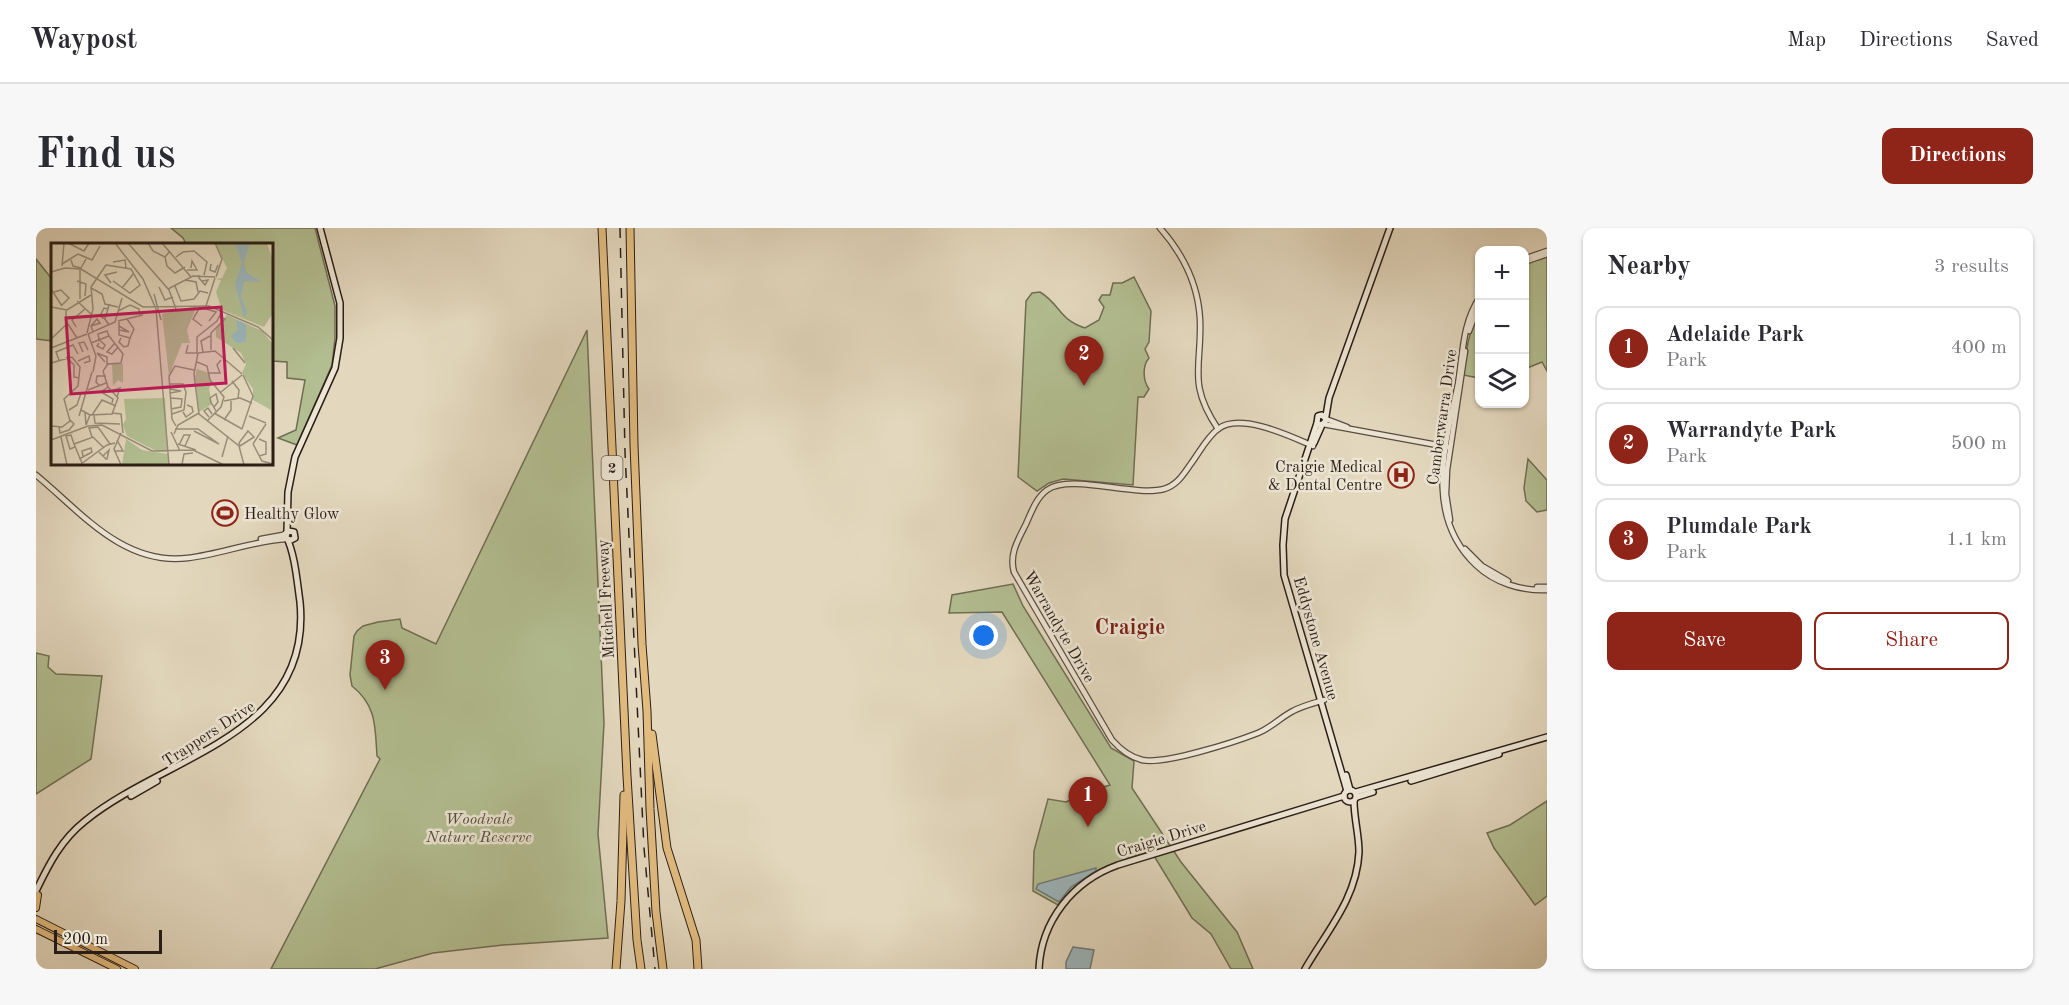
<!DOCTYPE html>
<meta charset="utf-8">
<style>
body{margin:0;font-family:"Old Standard TT",serif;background:#f7f7f7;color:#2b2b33}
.controls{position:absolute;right:18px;top:18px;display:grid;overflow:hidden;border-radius:12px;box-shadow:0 2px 4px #0004}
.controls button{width:54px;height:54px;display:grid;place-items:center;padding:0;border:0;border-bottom:2px solid #e1e1e2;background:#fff;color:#2b2b33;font:30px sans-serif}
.scale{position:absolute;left:18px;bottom:15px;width:108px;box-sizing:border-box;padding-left:6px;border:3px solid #2b1e17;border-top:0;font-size:16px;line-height:21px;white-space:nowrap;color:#2b1e17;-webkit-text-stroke:4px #ede6d5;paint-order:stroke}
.you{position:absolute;left:948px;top:408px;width:21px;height:21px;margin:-15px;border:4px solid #fff;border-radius:50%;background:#1a73e8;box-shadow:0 0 0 9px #1a73e833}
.badge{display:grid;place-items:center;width:39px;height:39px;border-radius:50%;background:#8f2418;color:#fff;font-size:20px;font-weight:700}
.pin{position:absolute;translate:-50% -50px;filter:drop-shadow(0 2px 3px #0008)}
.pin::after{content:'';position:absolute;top:32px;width:21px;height:18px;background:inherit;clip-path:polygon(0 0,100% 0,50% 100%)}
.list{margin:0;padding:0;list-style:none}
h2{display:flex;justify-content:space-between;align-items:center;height:78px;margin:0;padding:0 24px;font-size:26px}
h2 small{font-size:20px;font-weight:400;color:#7c7c81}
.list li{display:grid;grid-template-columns:39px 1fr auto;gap:18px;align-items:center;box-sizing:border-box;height:84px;margin:0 12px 12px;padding:0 12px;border:2px solid #e1e1e2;border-radius:12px}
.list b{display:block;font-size:22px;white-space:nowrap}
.list p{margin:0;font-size:20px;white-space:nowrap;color:#7c7c81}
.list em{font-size:20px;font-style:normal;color:#7c7c81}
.actions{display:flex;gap:12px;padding:18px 24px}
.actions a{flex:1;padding:14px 0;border:2px solid #8f2418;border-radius:12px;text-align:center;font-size:21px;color:#8f2418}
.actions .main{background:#8f2418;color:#fff}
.icon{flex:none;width:33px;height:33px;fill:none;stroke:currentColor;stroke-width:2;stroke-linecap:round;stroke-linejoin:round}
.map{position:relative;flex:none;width:1511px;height:741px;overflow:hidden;border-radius:12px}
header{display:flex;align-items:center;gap:36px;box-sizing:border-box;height:84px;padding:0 30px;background:#fff;border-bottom:2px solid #e1e1e2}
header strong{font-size:28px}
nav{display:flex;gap:33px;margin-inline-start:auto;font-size:21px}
.intro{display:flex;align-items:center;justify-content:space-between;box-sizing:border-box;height:144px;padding:0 36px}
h1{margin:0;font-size:42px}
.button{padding:15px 27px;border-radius:12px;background:#8f2418;color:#fff;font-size:21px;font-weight:700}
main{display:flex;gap:36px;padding:0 36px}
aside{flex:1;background:#fff;border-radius:12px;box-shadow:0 2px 4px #0004}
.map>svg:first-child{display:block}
</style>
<header>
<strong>Waypost</strong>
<nav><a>Map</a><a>Directions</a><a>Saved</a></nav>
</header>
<div class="intro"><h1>Find us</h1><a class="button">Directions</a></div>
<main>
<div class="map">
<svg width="1511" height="741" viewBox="0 0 1511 741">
<rect width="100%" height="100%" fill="#e3d8be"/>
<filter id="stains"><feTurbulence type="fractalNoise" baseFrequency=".00333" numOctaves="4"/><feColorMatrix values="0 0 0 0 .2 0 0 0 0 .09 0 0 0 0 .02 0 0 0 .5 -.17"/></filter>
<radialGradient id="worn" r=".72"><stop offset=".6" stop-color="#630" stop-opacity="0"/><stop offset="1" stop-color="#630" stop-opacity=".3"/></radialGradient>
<g fill="#b3bf92" stroke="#6f6e54" stroke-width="1.5">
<path d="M 135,0 L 279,0 L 299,78 L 299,110 L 296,137 L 261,217 L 242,210 L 260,202 L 269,152 L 251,150 L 251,134 L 236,133 L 236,16 L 150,16 L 147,10 Z"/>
<path d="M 1511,29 L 1511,143 L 1506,134 L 1489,141 L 1488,36 Z"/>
<path d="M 0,31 L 16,51 L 16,113 L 0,111 Z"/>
<path d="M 1098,49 L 1115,83 L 1113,114 L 1109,121 L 1113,130 C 1106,138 1107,153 1113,161 L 1108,169 L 1102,169 L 1097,257 L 1027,251 L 1013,255 L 1001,263 L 982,249 L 990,73 L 996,65 L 1004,64 C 1025,77 1022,91 1049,100 L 1063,92 L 1068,79 L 1063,72 L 1066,67 L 1074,67 L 1077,55 L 1086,55 Z"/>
<path d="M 1443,80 L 1443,150 L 1427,147 C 1429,123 1434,102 1443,80 Z"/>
<path d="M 551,102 L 568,495 L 562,606 L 572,710 L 467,717 L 397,725 L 339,741 L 235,741 L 344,531 L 341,528 C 339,499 341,478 316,458 L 314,447 L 318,408 L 321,403 L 327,398 L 342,394 L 364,391 L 366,400 L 400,416 Z"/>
<path d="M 1492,231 L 1511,252 L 1511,282 L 1501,284 L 1490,273 L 1488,260 Z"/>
<path d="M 977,356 L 987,378 L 1075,520 L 1098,533 L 1096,560 L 1145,634 L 1201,704 L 1217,741 L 1195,741 L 1175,706 L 1156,690 L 1115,623 C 1078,634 1046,644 1022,677 L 997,663 L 998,623 L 1012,571 L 1030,574 L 1057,562 L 1074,557 L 966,384 L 913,385 L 916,367 Z"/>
<path d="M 0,425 L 13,428 L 12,439 L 20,446 L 66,448 L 55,531 L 0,566 Z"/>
<path d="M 1511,573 L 1511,668 L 1499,677 L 1458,620 L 1451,605 L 1474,597 Z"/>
</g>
<g fill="#9bb6bd" stroke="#6e797b" stroke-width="1.5">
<path d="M 1060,640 L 1060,643 L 1035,659 L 1023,674 L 1000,661 L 1002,656 Z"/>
<path d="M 1037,719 L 1058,722 L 1054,741 L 1030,741 L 1030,734 Z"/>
</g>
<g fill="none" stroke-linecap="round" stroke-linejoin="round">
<g stroke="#594c41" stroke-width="7">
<g id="tertiary">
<path d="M 1124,0 C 1147,26 1162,55 1164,91 C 1166,139 1151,155 1182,201"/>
<path d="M 1488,31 L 1511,23"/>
<path d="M 1488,34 L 1511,26"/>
<path d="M 1444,69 C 1426,95 1427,127 1422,156 C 1409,218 1388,288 1440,337 C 1459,355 1485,363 1511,362"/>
<path d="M 1433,103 L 1444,74"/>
<path d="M 1290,191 L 1311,199"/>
<path d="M 1287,196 L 1412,219"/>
<path d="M 1277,218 C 1254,208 1204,184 1182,201 C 1171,209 1163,225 1154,237 C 1147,247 1141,257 1128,261 C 1098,269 1034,245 1011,262 C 1000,270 995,285 990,296 C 982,312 973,326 978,344 L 1076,512 C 1084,521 1094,529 1106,532 C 1128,537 1199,514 1222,505 C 1235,500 1245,489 1257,483 C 1266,478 1278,475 1288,472"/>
<path d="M 0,247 C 45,284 87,338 152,330 C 186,326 216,313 251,311"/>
<path d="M 1414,292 L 1410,266 L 1411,242 L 1429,123"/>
<path d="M 225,311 L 247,307 L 251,304"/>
<path d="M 1429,321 L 1446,338 L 1472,353"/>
<path d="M 1501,359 L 1511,359"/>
</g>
</g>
<g stroke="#2b1e17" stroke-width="8">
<g id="secondary">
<path d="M 1289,190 L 1286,187 L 1282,188 L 1281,195 L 1285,197 L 1289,194 L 1293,170 L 1354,0"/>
<path d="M 1281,195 L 1249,291 L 1247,317 L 1248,347 L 1311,563"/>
<path d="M 1278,215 L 1286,197"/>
<path d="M 251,304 L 252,264 L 259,229 L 299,140 L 304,110 L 304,75 L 284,0"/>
<path d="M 1310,547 L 1314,562"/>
<path d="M 1375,553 L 1463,526"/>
<circle cx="1314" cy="568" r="6"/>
<path d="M 1320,564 L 1511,509"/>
<path d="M 95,568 L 121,553"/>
<path d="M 1321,569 L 1337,564"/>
<path d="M 0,663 C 13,636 25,612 49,593 C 130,527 277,508 264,374 C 261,353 259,326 250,308 L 252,303 L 258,304 L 259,310 L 255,312 L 252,311"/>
<path d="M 1003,741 C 1005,693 1037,653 1082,637 L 1308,568"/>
<path d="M 1269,741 C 1291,703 1321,670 1323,624 C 1323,607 1318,590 1318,573"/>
</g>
</g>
<g stroke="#2b1e17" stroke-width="8">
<g id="primary">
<path d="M 0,680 L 2,667"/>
<path d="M 0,691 L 99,741"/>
<path d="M 0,701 L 81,741"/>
</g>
</g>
<g stroke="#2b1e17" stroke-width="9">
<g id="motorway">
<path d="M 566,0 L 591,548 L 601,712 L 605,741"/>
<path d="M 594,0 L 598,217 L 606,416 L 611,483 L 614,581 L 620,684 L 627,741"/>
<path d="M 616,506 L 631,620 L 660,712 L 662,741"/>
<path d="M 580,741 L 585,673 L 588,567"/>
</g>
</g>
<use href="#tertiary" stroke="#ede6d5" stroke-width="4.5"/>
<use href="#secondary" stroke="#ede6d5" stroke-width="5"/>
<use href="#primary" stroke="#e2bc7f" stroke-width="6"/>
<use href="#motorway" stroke="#e2bc7f" stroke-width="7"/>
<path stroke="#2b1e17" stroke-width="1.5" stroke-dasharray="10 10" stroke-linecap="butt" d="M 584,0 L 589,224 L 608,620 L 619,741"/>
</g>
<defs>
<g id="hospital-ring" transform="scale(1.35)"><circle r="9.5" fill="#ede6d5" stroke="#8f2418" stroke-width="1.5"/><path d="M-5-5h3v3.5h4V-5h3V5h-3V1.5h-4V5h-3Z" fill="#8f2418"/></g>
<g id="stadium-ring" transform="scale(1.35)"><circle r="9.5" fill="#ede6d5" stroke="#8f2418" stroke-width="1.5"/><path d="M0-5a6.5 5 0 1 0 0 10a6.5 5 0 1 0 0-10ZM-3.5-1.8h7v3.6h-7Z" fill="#8f2418"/></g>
</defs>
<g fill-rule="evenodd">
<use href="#hospital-ring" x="1365" y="247"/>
<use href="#stadium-ring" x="189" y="285"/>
</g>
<g text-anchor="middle" stroke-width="5" stroke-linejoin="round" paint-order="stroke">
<rect fill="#ede6d5" stroke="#655a50" stroke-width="1.5" x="565.5" y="228" width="21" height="24" rx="4.5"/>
<g font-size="15" font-weight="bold" fill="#2b1e17">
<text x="576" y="245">2</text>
</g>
<g font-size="16" fill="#2b1e17" stroke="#ede6d5">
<text transform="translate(1405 189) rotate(-82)" y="6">Camberwarra Drive</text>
<text transform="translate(569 371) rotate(-93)" y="6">Mitchell Freeway</text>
<text transform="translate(1024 398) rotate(60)" y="6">Warrandyte Drive</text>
<text transform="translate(1281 410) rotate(74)" y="6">Eddystone Avenue</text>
<text transform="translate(172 505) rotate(-33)" y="6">Trappers Drive</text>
<text transform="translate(1125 610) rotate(-17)" y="6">Craigie Drive</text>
</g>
<g font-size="16" fill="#2b1e17" stroke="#ede6d5" text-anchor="end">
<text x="1346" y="244">Craigie Medical<tspan x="1346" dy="18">&amp; Dental Centre</tspan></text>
<text x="208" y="291" text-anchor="start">Healthy Glow</text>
</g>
<g font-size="16" font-style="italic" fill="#544e3c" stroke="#ede6d5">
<text x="443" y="596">Woodvale<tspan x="443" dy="18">Nature Reserve</tspan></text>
</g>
<g font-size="22" font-weight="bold" fill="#7a1f14" stroke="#ede6d5">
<text x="1094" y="406">Craigie</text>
</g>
</g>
<g transform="translate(15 15)">
<rect width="222" height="222" fill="#e3d8be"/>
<path d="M 164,0 L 216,0 L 221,15 L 222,70 L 213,84 L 171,67 L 165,49 L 170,37 L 165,36 L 171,35 L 176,25 ZM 146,63 L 136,87 L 139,100 L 131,100 L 118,133 L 111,71 ZM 176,72 L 211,88 L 222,101 L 220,167 L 202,157 L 202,146 L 191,130 L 195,121 L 190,110 L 165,94 L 165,86 ZM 61,121 L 72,121 L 72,140 L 67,137 L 62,143 ZM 147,121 L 146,126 L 158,130 L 161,141 L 158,145 L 161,161 L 148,169 L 144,134 ZM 114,155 L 117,209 L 107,209 L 76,193 L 72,182 L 75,176 L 73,156 ZM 75,196 L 91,207 L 117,211 L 117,222 L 71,222 Z" fill="#b3bf92"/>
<path d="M 184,0 L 199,0 L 193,19 L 195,29 L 210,39 L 193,38 L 190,54 L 196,69 L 193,75 L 184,41 L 191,20 ZM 185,77 L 195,81 L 195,99 L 185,100 L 180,93 L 187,87 Z" fill="#9bb6bd"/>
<path fill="none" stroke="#998e7b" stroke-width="1.5" d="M 17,0 L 33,8 L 38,0M 64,0 L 92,36 L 105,66 L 118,222M 77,0 L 118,47 L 125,66M 97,0 L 102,8 L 114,14M 111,0 L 140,34M 164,0 L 171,16 L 165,34M 119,8 L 114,14 L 116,23 L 124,30 L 134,24M 125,14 L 132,9 L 143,8 L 156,19 L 153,32M 20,17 L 22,23 L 30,25 L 35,16M 62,19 L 74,17 L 75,25M 11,21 L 27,11 L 41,17 L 49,3M 160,21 L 159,27 L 164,29 L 167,22M 55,22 L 80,26 L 89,42 L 79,50 L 62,38M 11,23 L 13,0M 136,27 L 146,27 L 141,18 L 140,25M 0,29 L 14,25 L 30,26 L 92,64 L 158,63 L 207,84 L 222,97M 148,32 L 148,35 L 154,42 L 157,37 L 151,38M 134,37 L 145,39 L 147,49M 26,38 L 35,41 L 34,53M 60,40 L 54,32 L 66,29M 124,43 L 130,58 L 143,56 L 149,48 L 157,50M 108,44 L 114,57 L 122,54M 40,45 L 51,51 L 54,61 L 67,64M 71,45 L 83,30M 0,46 L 11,63M 117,46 L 142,33 L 164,34M 3,49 L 10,47 L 18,55 L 11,62M 103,51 L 110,77M 29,56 L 29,26M 26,58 L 40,71M 58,62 L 54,76 L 58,82M 155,63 L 164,35M 0,64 L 16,67 L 40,52M 15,66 L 15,78 L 26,95M 67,68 L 79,62 L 88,66 L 89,72M 54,76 L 49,73 L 53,65 L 57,66M 67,78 L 92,72M 68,79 L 68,92 L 79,95 L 83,86 L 76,76M 40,83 L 46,76 L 49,80 L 40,83 L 42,89M 151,83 L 142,76 L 149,64 L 165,69 L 158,78M 25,84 L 21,77 L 34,66M 68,87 L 78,89 L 68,83M 36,90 L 42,66 L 40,44 L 55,22M 37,91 L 64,79 L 71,55M 37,91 L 45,113 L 42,129M 70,95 L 68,99 L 73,104 L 77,103 L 79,95M 0,96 L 17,80M 47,96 L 54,102 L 52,106 L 46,103 L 48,100M 48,96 L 47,91 L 56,88 L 58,93M 40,100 L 58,93 L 72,111 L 70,120 L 57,121 L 52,128M 64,100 L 56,109 L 61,111 L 67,104M 137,102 L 135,110 L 146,110M 0,105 L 36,91M 182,105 L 194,120M 160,107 L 160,90 L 174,76 L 169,74M 32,109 L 28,100 L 33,99 L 37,107M 152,109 L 150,98 L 159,93M 146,110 L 146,94 L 166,78 L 171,68M 147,110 L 164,108 L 191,131M 147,110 L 143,131 L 148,171 L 188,203 L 193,222M 15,114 L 23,122 L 23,134 L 28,135M 8,117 L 5,109 L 22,102 L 27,111M 27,118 L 38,113 L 39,118 L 33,120M 54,119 L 46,110 L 56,114 L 56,122M 146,119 L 156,123 L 159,137 L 173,154 L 170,164 L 156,178M 0,120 L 21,114 L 29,124 L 27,143 L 13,156 L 19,178 L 11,184 L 0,183M 158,130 L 169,130 L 166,122 L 170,117M 181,138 L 188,147 L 187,156M 118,141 L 132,141 L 135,149 L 133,167 L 121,171M 49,143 L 45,139 L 46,133 L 55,133M 57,144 L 50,149 L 62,156 L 61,160M 119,146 L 130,148 L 119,150M 37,147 L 55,140M 60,148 L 69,145 L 66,154M 170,149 L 191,132M 120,155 L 131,156 L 130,164 L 120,166M 173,158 L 189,155 L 201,160M 163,164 L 167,159 L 165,151 L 159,155 L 160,160 L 161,161 L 165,168M 18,167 L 26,162 L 30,150M 30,167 L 39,172 L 61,171 L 67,155 L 57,144 L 52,128M 34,169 L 35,182 L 39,172M 132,169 L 135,174 L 142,169 L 141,164 L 136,162M 61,170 L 70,171 L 72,190M 163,170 L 191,186M 41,172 L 51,157 L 65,163M 43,172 L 44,180 L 69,181M 28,173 L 41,129M 198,173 L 215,180M 158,174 L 153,168 L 157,165 L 161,171M 173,177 L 180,167 L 180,158M 125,183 L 121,176 L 118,133 L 124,123 L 143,127M 8,184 L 9,190 L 18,187 L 23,181 L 19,177M 124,186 L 147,186 L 168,201 L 143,188M 191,186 L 202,153 L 192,132M 197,188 L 203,194 L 189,203 L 188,200 ZM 120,189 L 129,208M 70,190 L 63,206 L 70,222M 123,191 L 127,182 L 148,170M 10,194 L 16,222M 41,194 L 38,185 L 47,184 L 59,201M 208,196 L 215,199 L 215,211 L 208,213M 0,197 L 37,183 L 51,182 L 101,208 L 142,207 L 173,222M 23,201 L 20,192 L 15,193 L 19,206 L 24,204M 127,201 L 145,207M 202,201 L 211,218 L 222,221M 202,201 L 215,181M 128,202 L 133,192 L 139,192 L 134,203M 63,208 L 72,208 L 66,197M 48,209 L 55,216 L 56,216 L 58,207 L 52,213M 171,214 L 177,193M 28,216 L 41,209 L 40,205 L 31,208 L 32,213M 31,220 L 23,201 L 42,194 L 53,205M 30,221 L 56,202 L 64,200M 131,221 L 133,211 L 142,210"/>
<path fill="#c2185b" fill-opacity="0.15" stroke="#c2185b" stroke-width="3" d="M 170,64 L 175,140 L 20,151 L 15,75 Z"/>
<rect width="222" height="222" fill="none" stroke="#2b1e17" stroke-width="3"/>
</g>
<rect width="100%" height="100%" filter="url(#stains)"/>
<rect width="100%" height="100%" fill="url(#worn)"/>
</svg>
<div class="controls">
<button>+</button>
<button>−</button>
<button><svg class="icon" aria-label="layers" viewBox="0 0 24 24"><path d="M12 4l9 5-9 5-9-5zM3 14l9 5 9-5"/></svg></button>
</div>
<div class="scale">200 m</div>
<div class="you"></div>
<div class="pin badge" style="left:1052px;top:599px">1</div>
<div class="pin badge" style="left:1048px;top:158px">2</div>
<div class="pin badge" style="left:349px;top:462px">3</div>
</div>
<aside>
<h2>Nearby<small>3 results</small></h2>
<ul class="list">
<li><span class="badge">1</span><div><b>Adelaide Park</b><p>Park</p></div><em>400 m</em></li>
<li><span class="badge">2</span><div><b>Warrandyte Park</b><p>Park</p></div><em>500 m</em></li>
<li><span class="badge">3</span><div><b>Plumdale Park</b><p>Park</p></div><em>1.1 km</em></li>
</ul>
<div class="actions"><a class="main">Save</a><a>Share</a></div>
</aside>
</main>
